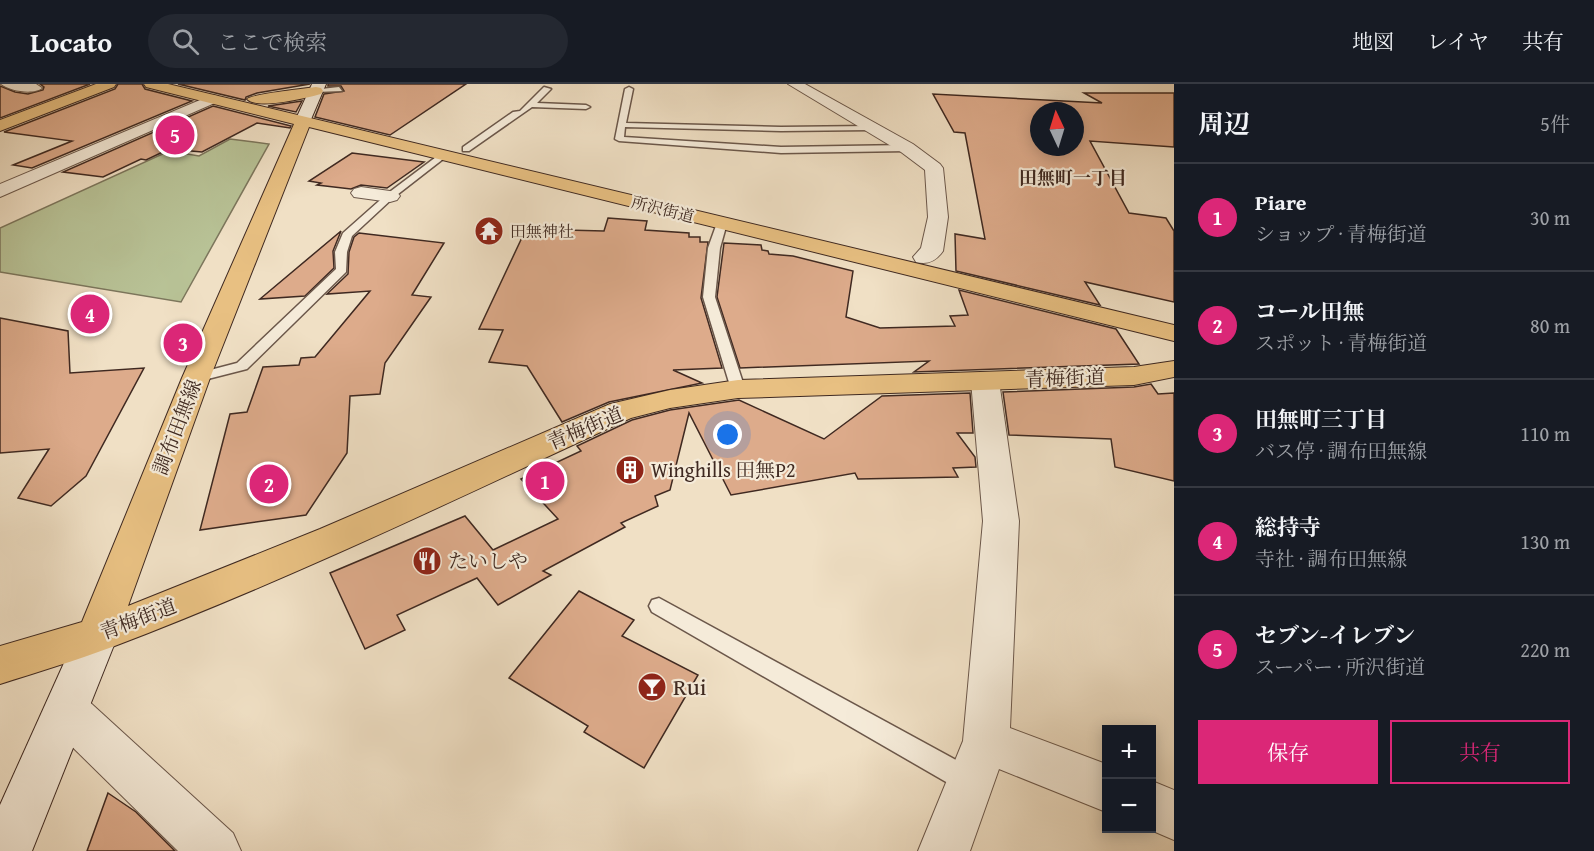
<!DOCTYPE html>
<html lang="ja">
<meta charset="utf-8">
<style>
body{margin:0;font-family:"Gentium Book Plus","Noto Serif JP",serif;background:#242831;color:#f1f3f6}
.controls{position:absolute;right:18px;bottom:18px;display:grid;overflow:hidden;border-radius:0px;box-shadow:0 3px 15px #0003}
.controls button{width:54px;height:54px;display:grid;place-items:center;padding:0;border:0;border-bottom:2px solid #363941;background:#171b24;color:#f1f3f6;font:30px sans-serif}
.compass{position:absolute;left:1030px;top:18px;width:54px;height:54px;border-radius:50%;background:#171b24;box-shadow:0 3px 15px #0003;rotate:356deg}
.you{position:absolute;left:728px;top:351px;width:21px;height:21px;margin:-15px;border:4px solid #fff;border-radius:50%;background:#1a73e8;box-shadow:0 0 0 9px #1a73e833}
.badge{display:grid;place-items:center;width:39px;height:39px;border-radius:50%;background:#db2777;color:#fff;font-size:20px;font-weight:700}
.pin{position:absolute;translate:-50% -50%;border:3px solid #fff;box-shadow:0 2px 6px #0006}
.list{margin:0;padding:0;list-style:none}
h2{display:flex;justify-content:space-between;align-items:center;height:78px;margin:0;padding:0 24px;font-size:26px}
h2 small{font-size:20px;font-weight:400;color:#9ea1a6}
.list li{display:grid;grid-template-columns:39px 1fr auto;gap:18px;align-items:center;box-sizing:border-box;height:108px;padding:0 24px;border-top:2px solid #363941}
.list b{display:block;font-size:22px;white-space:nowrap}
.list p{margin:0;font-size:20px;white-space:nowrap;color:#9ea1a6}
.list em{font-size:20px;font-style:normal;color:#9ea1a6}
.actions{display:flex;gap:12px;padding:18px 24px}
.actions a{flex:1;padding:14px 0;border:2px solid #db2777;border-radius:0px;text-align:center;font-size:21px;color:#db2777}
.actions .main{background:#db2777;color:#fff}
.icon{flex:none;width:33px;height:33px;fill:none;stroke:currentColor;stroke-width:2;stroke-linecap:round;stroke-linejoin:round}
.map{position:relative;flex:none;width:1174px;height:767px;overflow:hidden}
header{display:flex;align-items:center;gap:36px;box-sizing:border-box;height:84px;padding:0 30px;background:#171b24;border-bottom:2px solid #363941}
header strong{font-size:28px}
nav{display:flex;gap:33px;margin-inline-start:auto;font-size:21px}
.search{width:420px;height:54px;background:#242831;display:flex;align-items:center;gap:15px;box-sizing:border-box;padding:0 21px;border-radius:33px;color:#9ea1a6;font-size:22px}
main{display:flex}
aside{flex:1;background:#171b24}
.map>svg:first-child{display:block}
</style>
<header>
<strong>Locato</strong>
<div class="search"><svg class="icon" aria-label="search" viewBox="0 0 24 24"><circle cx="10" cy="10" r="6"/><path d="M15 15l6 6"/></svg>ここで検索</div>
<nav><a>地図</a><a>レイヤ</a><a>共有</a></nav>
</header>
<main>
<div class="map">
<svg width="1174" height="767" viewBox="0 0 1174 767">
<rect width="100%" height="100%" fill="#f0e0c5"/>
<filter id="stains"><feTurbulence type="fractalNoise" baseFrequency=".00333" numOctaves="4"/><feColorMatrix values="0 0 0 0 .2 0 0 0 0 .09 0 0 0 0 .02 0 0 0 .5 -.17"/></filter>
<radialGradient id="worn" r=".72"><stop offset=".6" stop-color="#630" stop-opacity="0"/><stop offset="1" stop-color="#630" stop-opacity=".3"/></radialGradient>
<path fill="#b8c296" stroke="#7c765c" stroke-width="1.5" d="M 230,55 L 269,60 L 181,218 L 0,188 L 0,144 L 169,67 L 199,72 Z"/>
<g fill="#ddab8b" stroke="#3f2921" stroke-width="1.5" fill-rule="evenodd">
<path d="M 40,0 L 90,0 L 0,34 L 0,2 L 15,8 L 28,10 L 43,6 L 44,3 Z"/>
<path d="M 118,0 L 142,0 L 145,5 L 192,17 L 32,84 L 13,81 L 72,57 L 4,48 L 115,5 Z"/>
<path d="M 178,0 L 310,0 L 257,9 L 246,13 L 245,16 Z"/>
<path d="M 328,0 L 466,0 L 390,51 L 315,33 L 324,10 L 344,7 L 341,2 L 328,2 Z"/>
<path d="M 1084,9 L 1174,9 L 1174,63 L 1090,57 L 1129,129 L 1166,134 L 1174,147 L 1174,218 L 1085,198 L 1100,221 L 956,187 L 955,150 L 985,155 L 965,49 L 954,48 L 933,10 L 1102,19 ZM 1039,27 L 1075,27 L 1075,63 L 1039,63 Z"/>
<path d="M 302,17 L 296,28 L 268,22 L 282,20 Z"/>
<path d="M 213,22 L 291,42 L 290,44 L 257,39 L 202,68 L 169,65 L 146,76 L 141,75 L 103,93 L 63,88 Z"/>
<path d="M 352,69 L 424,78 L 387,104 L 361,101 L 351,105 L 317,101 L 321,99 L 309,97 Z"/>
<path d="M 608,134 L 647,137 L 645,146 L 689,149 L 689,153 L 700,153 L 700,158 L 708,158 L 701,214 L 722,284 L 673,286 L 702,299 L 609,318 L 562,338 L 527,282 L 489,278 L 503,246 L 479,245 L 526,145 L 604,147 Z"/>
<path d="M 341,147 L 333,167 L 334,184 L 305,212 L 260,215 Z"/>
<path d="M 359,149 L 444,159 L 412,211 L 431,213 L 385,279 L 380,310 L 350,312 L 347,369 L 306,431 L 200,446 L 230,330 L 247,328 L 263,283 L 299,281 L 301,274 L 315,273 L 370,207 L 327,210 L 348,190 L 349,168 L 354,153 Z"/>
<path d="M 724,159 L 761,161 L 762,166 L 768,167 L 769,170 L 793,172 L 853,187 L 846,233 L 880,244 L 955,242 L 950,232 L 968,231 L 959,206 L 1116,245 L 1139,280 L 914,288 L 929,277 L 740,284 L 717,213 Z"/>
<path d="M 0,234 L 68,247 L 70,289 L 144,284 L 86,392 L 51,422 L 18,414 L 49,365 L 0,369 Z"/>
<path d="M 1151,300 L 1158,310 L 1174,309 L 1174,397 L 1115,383 L 1111,355 L 1009,351 L 1003,308 L 1134,303 Z"/>
<path d="M 970,309 L 973,349 L 957,349 L 975,373 L 976,383 L 953,384 L 958,393 L 858,395 L 855,389 L 731,411 L 689,329 L 670,406 L 655,412 L 658,422 L 621,439 L 625,443 L 543,487 L 551,491 L 498,521 L 477,494 L 397,531 L 405,546 L 365,565 L 330,489 L 465,432 L 493,466 L 558,435 L 521,395 L 581,367 L 577,362 L 632,336 L 670,326 L 739,316 L 824,355 L 882,312 Z"/>
<path d="M 579,507 L 634,536 L 622,552 L 698,591 L 644,684 L 584,648 L 588,642 L 509,594 Z"/>
<path d="M 108,709 L 136,728 L 175,767 L 87,767 Z"/>
</g>
<g fill="none" stroke-linecap="round" stroke-linejoin="round">
<g stroke="#6b574a" stroke-width="3">
<g id="lane">
<path d="M 339,3 L 342,7 L 316,8 L 312,6 Z"/>
<path d="M 544,3 L 551,5 L 537,19 L 586,21 L 590,23 L 586,25 L 532,23 L 469,67 L 463,67 L 463,63 L 513,28 L 520,27 Z"/>
<path d="M 629,3 L 633,5 L 626,39 L 781,43 L 870,42 L 874,44 L 870,46 L 781,47 L 625,43 L 624,53 L 781,63 L 907,61 L 911,64 L 907,67 L 781,69 L 619,57 L 615,55 L 625,5 Z"/>
<path d="M 440,70 L 447,72 L 393,114 L 352,152 L 347,168 L 346,188 L 247,285 L 196,298 L 191,297 L 189,294 L 191,291 L 237,279 L 336,185 L 335,168 L 343,149 L 387,110 Z"/>
<path d="M 722,136 L 727,139 L 720,164 L 715,213 L 745,305 L 738,309 L 731,305 L 703,213 L 708,164 L 717,139 Z"/>
<path d="M 659,514 L 978,688 L 981,697 L 978,706 L 969,709 L 960,706 L 652,528 L 649,522 L 652,516 Z"/>
</g>
</g>
<g stroke="#6b574a" stroke-width="2">
<g id="street">
<path d="M 1,0 L 36,0 L 42,4 C 34,11 9,7 1,0 Z"/>
<path d="M 788,0 L 805,0 L 913,60 L 940,80 L 943,84 L 948,133 L 943,167 C 936,177 928,181 916,178 L 913,173 L 921,164 L 928,133 L 925,86 L 901,68 Z"/>
<path d="M 212,11 L 217,12 L 219,15 L 217,18 L 0,113 L 0,100 Z"/>
<path d="M 361,103 L 397,108 L 400,112 L 397,116 L 390,118 L 354,113 L 351,109 L 354,105 Z"/>
<path d="M 985,288 L 995,291 L 999,297 L 1019,437 L 1010,644 L 1106,680 L 1106,728 L 999,685 L 970,767 L 918,767 L 963,657 L 983,437 L 971,297 L 975,291 Z"/>
<path d="M 67,606 L 83,612 L 233,749 L 241,767 L 178,767 L 51,642 L 44,627 L 51,612 Z"/>
<path d="M 1152,697 L 1174,706 L 1174,756 L 1146,744 L 1152,744 Z"/>
</g>
</g>
<g stroke="#3f2921" stroke-width="2">
<g id="secondary">
<path d="M 312,0 L 326,0 L 309,40 L 297,40 L 295,37 Z"/>
<path d="M 97,533 L 112,539 L 118,551 L 32,767 L 0,767 L 0,721 L 82,539 Z"/>
</g>
</g>
<g stroke="#3f2921" stroke-width="2">
<g id="primary">
<path d="M 96,0 L 116,0 L 114,3 L 0,47 L 0,36 Z"/>
<path d="M 144,0 L 168,0 L 1174,241 L 1174,257 L 309,43 L 210,294 L 128,522 L 320,445 L 610,320 L 670,306 L 738,296 L 1134,283 L 1174,277 L 1174,293 L 1134,301 L 738,314 L 670,324 L 631,334 C 460,413 289,496 112,563 C 75,577 37,588 0,600 L 0,562 L 82,538 L 182,294 L 294,40 L 146,3 Z"/>
<path d="M 316,3 L 321,4 L 323,7 L 321,10 C 306,14 257,26 247,15 C 251,10 304,5 316,3 Z"/>
</g>
</g>
<use href="#lane" fill="#f5ebd9" fill-rule="evenodd"/>
<use href="#street" fill="#f5ebd9" fill-rule="evenodd"/>
<use href="#secondary" fill="#f5ebd9" fill-rule="evenodd"/>
<use href="#primary" fill="#e8c082" fill-rule="evenodd"/>
</g>
<defs>
<g id="temple-disc" transform="scale(1.5)"><circle r="9.5" fill="#8f2418" stroke="#f5ebd9"/><path d="M0-6L5-2H3V0L6.5 2.5H4V6H1.5V3h-3V6H-4V2.5H-6.5L-3 0V-2H-5Z" fill="#fff"/></g>
<g id="building-disc" transform="scale(1.5)"><circle r="9.5" fill="#8f2418" stroke="#f5ebd9"/><path d="M-4-6H4V6H1V3H-1V6H-4ZM-2.5-4.3h1.7v1.8h-1.7ZM.8-4.3h1.7v1.8H.8ZM-2.5-1h1.7V.8h-1.7ZM.8-1h1.7V.8H.8Z" fill="#fff"/></g>
<g id="restaurant-disc" transform="scale(1.5)"><circle r="9.5" fill="#8f2418" stroke="#f5ebd9"/><path d="M-5-6h1v4h1v-4h1v4h1v-4h1v5L-1.5 .5V6h-2V.5L-5-1ZM5-6V6H3V1.5H1.5Q1.5-4 5-6Z" fill="#fff"/></g>
<g id="bar-disc" transform="scale(1.5)"><circle r="9.5" fill="#8f2418" stroke="#f5ebd9"/><path d="M-6-5H6L.8 .8V4.5H3.5V6h-7V4.5H-.8V.8Z" fill="#fff"/></g>
</defs>
<g fill-rule="evenodd">
<use href="#temple-disc" x="489" y="147"/>
<use href="#building-disc" x="630" y="386"/>
<use href="#restaurant-disc" x="427" y="477"/>
<use href="#bar-disc" x="652" y="603"/>
</g>
<g text-anchor="middle" stroke-width="4.5" stroke-linejoin="round" paint-order="stroke">
<g font-size="16" fill="#3f2921" stroke="#f5ebd9">
<text transform="translate(663 125) rotate(14)" y="6">所沢街道</text>
</g>
<g font-size="16" fill="#3f2921" stroke="#f5ebd9" text-anchor="start">
<text x="510" y="153">田無神社</text>
</g>
<g font-size="18" font-weight="bold" fill="#3f2921" stroke="#f5ebd9">
<text x="1073" y="100">田無町一丁目</text>
</g>
<g font-size="20" fill="#3f2921" stroke="#f5ebd9">
<text transform="translate(1065 294) rotate(-2)" y="7">青梅街道</text>
<text transform="translate(177 343) rotate(-69)" y="7">調布田無線</text>
<text transform="translate(585 344) rotate(-23)" y="7">青梅街道</text>
<text transform="translate(138 535) rotate(-21)" y="7">青梅街道</text>
</g>
<g font-size="20" fill="#3f2921" stroke="#f5ebd9" text-anchor="start">
<text x="651" y="393">Winghills 田無P2</text>
<text x="448" y="484">たいしや</text>
</g>
<g font-size="24" fill="#3f2921" stroke="#f5ebd9" text-anchor="start">
<text x="673" y="611">Rui</text>
</g>
</g>
<rect width="100%" height="100%" filter="url(#stains)"/>
<rect width="100%" height="100%" fill="url(#worn)"/>
</svg>
<div class="controls">
<button>+</button>
<button>−</button>
</div>
<svg class="compass" viewBox="-18 -18 36 36"><path d="M0-13l5 13h-10z" fill="#e53935"/><path d="M0 13l5-13h-10z" fill="#9ea1a6"/></svg>
<div class="you"></div>
<div class="pin badge" style="left:545px;top:397px">1</div>
<div class="pin badge" style="left:269px;top:400px">2</div>
<div class="pin badge" style="left:183px;top:259px">3</div>
<div class="pin badge" style="left:90px;top:230px">4</div>
<div class="pin badge" style="left:175px;top:51px">5</div>
</div>
<aside>
<h2>周辺<small>5件</small></h2>
<ul class="list">
<li><span class="badge">1</span><div><b>Piare</b><p>ショップ · 青梅街道</p></div><em>30 m</em></li>
<li><span class="badge">2</span><div><b>コール田無</b><p>スポット · 青梅街道</p></div><em>80 m</em></li>
<li><span class="badge">3</span><div><b>田無町三丁目</b><p>バス停 · 調布田無線</p></div><em>110 m</em></li>
<li><span class="badge">4</span><div><b>総持寺</b><p>寺社 · 調布田無線</p></div><em>130 m</em></li>
<li><span class="badge">5</span><div><b>セブン-イレブン</b><p>スーパー · 所沢街道</p></div><em>220 m</em></li>
</ul>
<div class="actions"><a class="main">保存</a><a>共有</a></div>
</aside>
</main>
